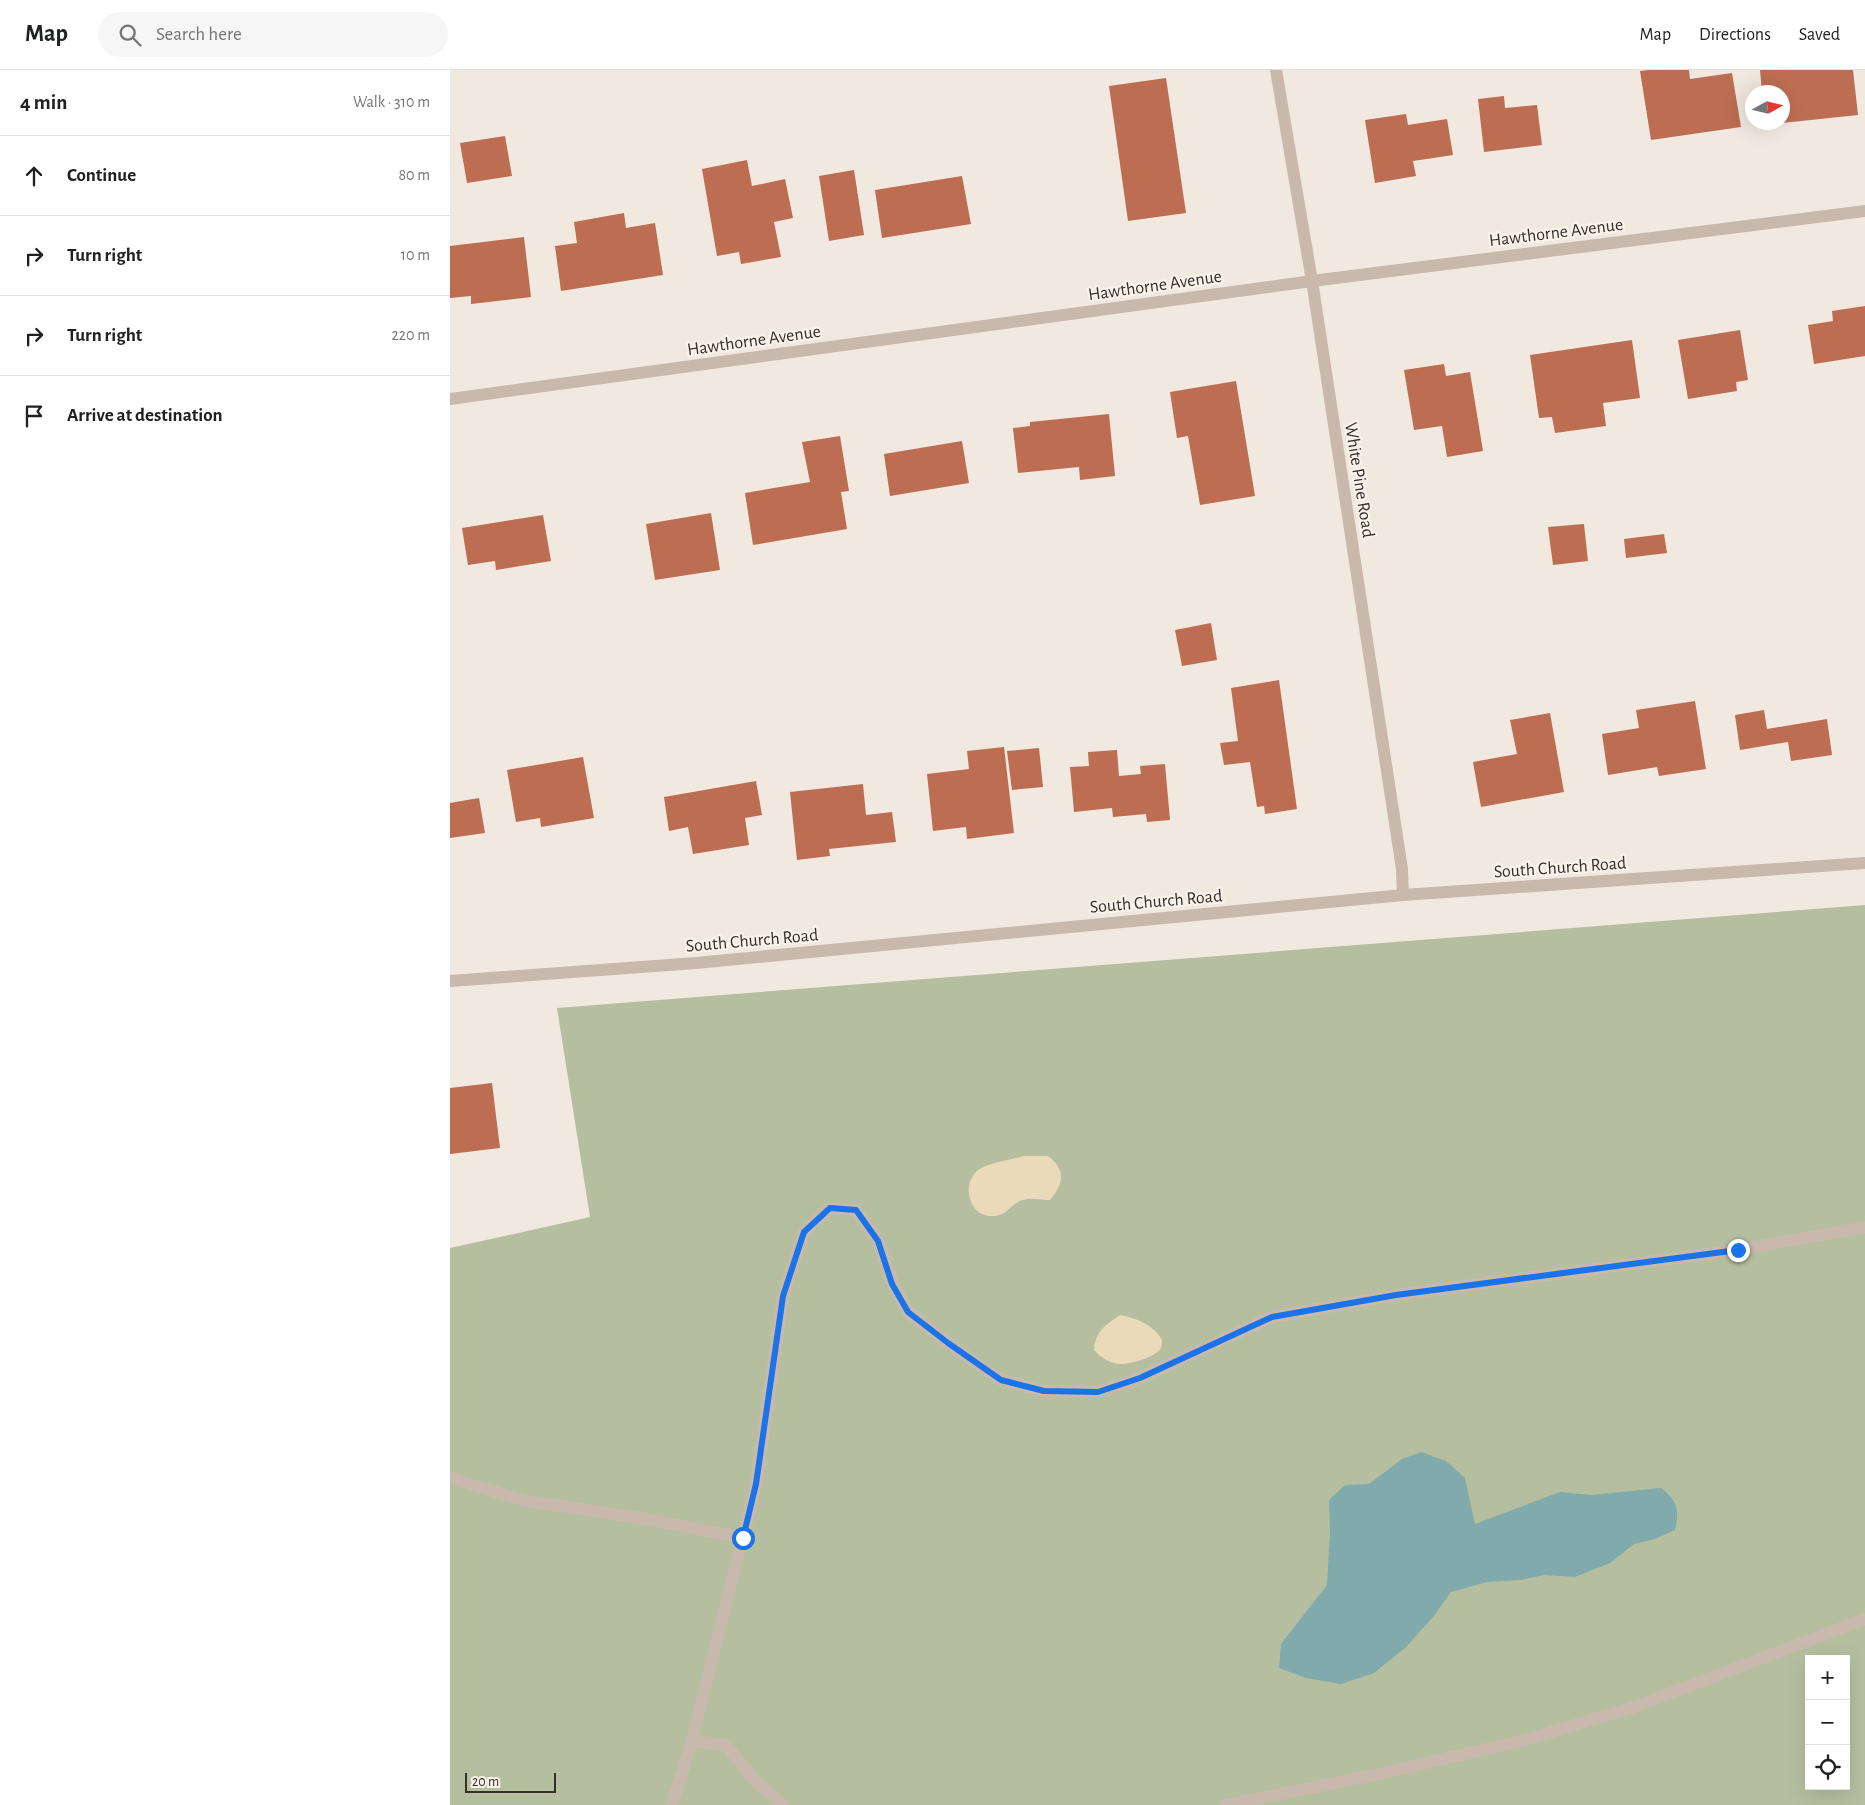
<!DOCTYPE html>
<meta charset="utf-8">
<style>
body{margin:0;font-family:"Alegreya Sans",sans-serif;background:#f6f6f6;color:#202124}
.controls{position:absolute;right:15px;bottom:15px;display:grid;overflow:hidden;border-radius:0px;box-shadow:0 5px 20px #0002}
.controls button{width:45px;height:45px;display:grid;place-items:center;padding:0;border:0;border-bottom:1px solid #e0e0e0;background:#fff;color:#202124;font:25px sans-serif}
.compass{position:absolute;left:1295px;top:15px;width:45px;height:45px;border-radius:50%;background:#fff;box-shadow:0 5px 20px #0002;rotate:82deg}
.scale{position:absolute;left:15px;bottom:12px;width:91px;box-sizing:border-box;padding-left:5px;border:2px solid #372f2a;border-top:0;font-size:14px;line-height:18px;white-space:nowrap;color:#372f2a;-webkit-text-stroke:4px #f9f3ec;paint-order:stroke}
.stop{position:absolute;width:15px;height:15px;margin:-11px;border:4px solid #1a73e8;border-radius:50%;background:#fff}
.stop.end{background:#1a73e8;border-color:#fff;box-shadow:0 1px 5px #0008}
.list{margin:0;padding:0;list-style:none}
h2{display:flex;justify-content:space-between;align-items:center;height:65px;margin:0;padding:0 20px;font-size:21px}
h2 small{font-size:16px;font-weight:400;color:#757577}
.list li{display:grid;grid-template-columns:32px 1fr auto;gap:15px;align-items:center;box-sizing:border-box;height:80px;padding:0 20px;border-top:1px solid #e0e0e0}
.list b{display:block;font-size:19px;white-space:nowrap}
.list em{font-size:16px;font-style:normal;color:#757577}
.icon{flex:none;width:28px;height:28px;fill:none;stroke:currentColor;stroke-width:2;stroke-linecap:round;stroke-linejoin:round}
.map{position:relative;flex:none;width:1415px;height:1735px;overflow:hidden}
header{display:flex;align-items:center;gap:30px;box-sizing:border-box;height:70px;padding:0 25px;background:#fff;border-bottom:1px solid #e0e0e0}
header strong{font-size:24px}
nav{display:flex;gap:28px;margin-inline-start:auto;font-size:18px}
.search{width:350px;height:45px;background:#f6f6f6;display:flex;align-items:center;gap:12px;box-sizing:border-box;padding:0 18px;border-radius:28px;color:#757577;font-size:19px}
main{display:flex}
aside{flex:1;background:#fff}
.map>svg:first-child{display:block}
</style>
<header>
<strong>Map</strong>
<div class="search"><svg class="icon" aria-label="search" viewBox="0 0 24 24"><circle cx="10" cy="10" r="6"/><path d="M15 15l6 6"/></svg>Search here</div>
<nav><a>Map</a><a>Directions</a><a>Saved</a></nav>
</header>
<main>
<aside>
<h2>4 min<small>Walk · 310 m</small></h2>
<ul class="list">
<li><svg class="icon" aria-label="ahead" viewBox="0 0 24 24"><path d="M12 20V5M6 11l6-6 6 6"/></svg><div><b>Continue</b></div><em>80 m</em></li>
<li><svg class="icon" aria-label="right" viewBox="0 0 24 24"><path d="M7 20v-9h11M14 6l5 5-5 5"/></svg><div><b>Turn right</b></div><em>10 m</em></li>
<li><svg class="icon" aria-label="right" viewBox="0 0 24 24"><path d="M7 20v-9h11M14 6l5 5-5 5"/></svg><div><b>Turn right</b></div><em>220 m</em></li>
<li><svg class="icon" aria-label="arrive" viewBox="0 0 24 24"><path d="M6 21V4h12l-3 4 3 4H6"/></svg><div><b>Arrive at destination</b></div></li>
</ul>
</aside>
<div class="map">
<svg width="1415" height="1735" viewBox="0 0 1415 1735">
<rect width="100%" height="100%" fill="#f1e9df"/>
<path fill="#b5bfa0" fill-rule="evenodd" d="M 1415,835 L 1415,1735 L 0,1735 L 0,1178 L 140,1147 L 107,938 ZM 1359,1589 L 1396,1589 L 1396,1716 L 1359,1716 Z"/>
<g fill="#eadab9">
<path d="M 574,1086 L 598,1086 C 616,1100 614,1113 600,1130 C 592,1130 582,1127 573,1130 C 560,1133 558,1147 540,1146 C 519,1145 512,1116 526,1102 C 535,1093 561,1090 574,1086 Z"/>
<path d="M 670,1245 C 686,1248 704,1255 712,1270 C 712,1273 712,1275 711,1278 C 706,1287 681,1294 671,1294 C 661,1294 650,1287 644,1280 C 645,1262 655,1255 670,1245 Z"/>
</g>
<path fill="#80aaac" d="M 971,1382 L 996,1391 L 1015,1408 L 1025,1454 L 1110,1422 L 1142,1425 L 1211,1418 C 1227,1430 1230,1440 1225,1460 L 1205,1469 L 1184,1474 L 1160,1493 L 1125,1507 L 1094,1505 L 1071,1510 L 1037,1512 L 1001,1522 L 983,1547 L 956,1577 L 924,1603 L 891,1614 L 856,1608 L 829,1598 L 831,1574 L 877,1515 L 880,1461 L 879,1430 L 895,1415 L 919,1414 L 952,1389 Z"/>
<g fill="#bd6d52">
<path d="M 1199,0 L 1239,0 L 1240,9 L 1282,3 L 1291,57 L 1201,70 L 1190,1 Z"/>
<path d="M 1310,0 L 1403,0 L 1408,45 L 1332,53 L 1332,22 L 1312,22 Z"/>
<path d="M 716,8 L 736,143 L 678,151 L 659,16 Z"/>
<path d="M 1054,26 L 1055,38 L 1087,35 L 1092,75 L 1034,82 L 1028,29 Z"/>
<path d="M 956,44 L 958,55 L 997,49 L 1003,85 L 963,91 L 966,106 L 925,113 L 915,50 Z"/>
<path d="M 55,66 L 62,106 L 17,113 L 10,73 Z"/>
<path d="M 297,90 L 302,116 L 335,109 L 343,148 L 324,152 L 331,187 L 291,194 L 289,182 L 267,186 L 252,99 Z"/>
<path d="M 404,100 L 414,165 L 379,171 L 369,106 Z"/>
<path d="M 512,106 L 521,154 L 432,168 L 425,120 Z"/>
<path d="M 174,143 L 176,158 L 205,153 L 213,205 L 111,221 L 105,176 L 127,173 L 124,152 Z"/>
<path d="M 74,167 L 81,227 L 21,234 L 21,226 L 0,228 L 0,176 Z"/>
<path d="M 1415,236 L 1415,286 L 1364,294 L 1358,255 L 1383,251 L 1382,241 Z"/>
<path d="M 1290,260 L 1298,310 L 1286,312 L 1287,321 L 1238,329 L 1228,270 Z"/>
<path d="M 1182,270 L 1190,328 L 1153,333 L 1156,356 L 1105,363 L 1102,347 L 1089,348 L 1080,285 Z"/>
<path d="M 994,294 L 996,306 L 1020,302 L 1033,381 L 997,387 L 992,356 L 964,360 L 954,300 Z"/>
<path d="M 786,311 L 805,426 L 750,435 L 738,366 L 727,368 L 720,322 Z"/>
<path d="M 659,344 L 665,406 L 630,410 L 629,397 L 568,403 L 563,358 L 580,356 L 580,352 Z"/>
<path d="M 390,366 L 399,421 L 391,422 L 397,459 L 303,475 L 295,423 L 360,412 L 352,372 Z"/>
<path d="M 512,371 L 519,413 L 440,426 L 434,384 Z"/>
<path d="M 261,443 L 270,500 L 205,510 L 196,454 Z"/>
<path d="M 93,445 L 101,491 L 46,500 L 45,491 L 18,495 L 12,458 Z"/>
<path d="M 1134,454 L 1138,491 L 1103,495 L 1098,457 Z"/>
<path d="M 1214,464 L 1217,483 L 1176,488 L 1174,469 Z"/>
<path d="M 761,553 L 767,590 L 732,596 L 725,560 Z"/>
<path d="M 829,610 L 847,739 L 815,744 L 814,736 L 807,737 L 800,692 L 774,695 L 770,673 L 788,671 L 781,618 Z"/>
<path d="M 1245,631 L 1256,699 L 1209,706 L 1207,697 L 1158,705 L 1152,664 L 1189,658 L 1186,640 Z"/>
<path d="M 1314,640 L 1317,659 L 1377,649 L 1382,685 L 1341,691 L 1338,672 L 1290,680 L 1285,645 Z"/>
<path d="M 1100,643 L 1114,722 L 1031,737 L 1023,692 L 1067,684 L 1060,650 Z"/>
<path d="M 554,677 L 564,763 L 517,769 L 516,757 L 483,761 L 477,704 L 519,699 L 517,681 Z"/>
<path d="M 589,678 L 593,717 L 562,720 L 557,681 Z"/>
<path d="M 667,680 L 669,706 L 691,704 L 690,696 L 715,694 L 720,750 L 697,752 L 696,744 L 663,747 L 662,738 L 624,742 L 620,697 L 639,696 L 638,682 Z"/>
<path d="M 133,687 L 144,748 L 91,757 L 90,748 L 66,752 L 57,700 Z"/>
<path d="M 306,711 L 312,745 L 295,748 L 299,775 L 243,784 L 238,757 L 219,761 L 214,727 Z"/>
<path d="M 413,714 L 416,745 L 442,742 L 446,772 L 379,779 L 380,786 L 347,790 L 340,722 Z"/>
<path d="M 29,728 L 35,763 L 0,768 L 0,733 Z"/>
<path d="M 42,1013 L 50,1078 L 0,1084 L 0,1018 Z"/>
</g>
<g fill="none" stroke-linecap="round" stroke-linejoin="round">
<g stroke="#c9b9ac" stroke-width="12">
<path d="M 0,1408 L 76,1431 L 191,1448 L 293,1468"/>
<path d="M 242,1670 L 277,1676 L 305,1711 L 333,1735"/>
<path d="M 222,1735 L 242,1670 L 306,1414 L 333,1227 L 354,1162 L 380,1138 L 406,1140 L 428,1171 L 443,1214 L 458,1242 L 498,1273 L 551,1310 L 594,1321 L 648,1322 L 690,1308 L 822,1247 L 946,1225 L 1288,1180 L 1415,1157"/>
<path d="M 776,1735 L 924,1705 L 1075,1670 L 1184,1637 L 1415,1549"/>
</g>
<g stroke="#c9b9ac" stroke-width="12">
<path d="M 826,0 L 862,211 L 952,799 L 953,825"/>
<path d="M 0,329 L 862,211 L 1415,141"/>
<path d="M 0,911 L 246,893 L 953,825 L 1415,793"/>
</g>
</g>
<g fill="none" stroke-linecap="round" stroke-linejoin="round">
<path stroke="#1a73e8" stroke-width="6" d="M 293,1468 L 306,1414 L 333,1226 L 354,1162 L 380,1138 L 406,1140 L 428,1171 L 442,1214 L 458,1242 L 498,1273 L 551,1310 L 594,1321 L 648,1322 L 690,1308 L 822,1247 L 946,1225 L 1288,1180"/>
</g>
<g text-anchor="middle" stroke-width="4.5" stroke-linejoin="round" paint-order="stroke">
<g font-size="18" fill="#372f2a" stroke="#f9f3ec">
<text transform="translate(1106 162) rotate(-7)" y="6">Hawthorne Avenue</text>
<text transform="translate(705 215) rotate(-8)" y="6">Hawthorne Avenue</text>
<text transform="translate(304 270) rotate(-8)" y="6">Hawthorne Avenue</text>
<text transform="translate(910 410) rotate(81)" y="6">White Pine Road</text>
<text transform="translate(1110 797) rotate(-4)" y="6">South Church Road</text>
<text transform="translate(706 831) rotate(-5)" y="6">South Church Road</text>
<text transform="translate(302 870) rotate(-5)" y="6">South Church Road</text>
</g>
</g>
</svg>
<div class="controls">
<button>+</button>
<button>−</button>
<button><svg class="icon" aria-label="locate" viewBox="0 0 24 24"><circle cx="12" cy="12" r="6"/><path d="M12 2v4M12 18v4M2 12h4M18 12h4"/></svg></button>
</div>
<svg class="compass" viewBox="-18 -18 36 36"><path d="M0-13l5 13h-10z" fill="#e53935"/><path d="M0 13l5-13h-10z" fill="#757577"/></svg>
<div class="scale">20 m</div>
<div class="stop" style="left:293px;top:1468px"></div>
<div class="stop end" style="left:1288px;top:1180px"></div>
</div>
</main>
